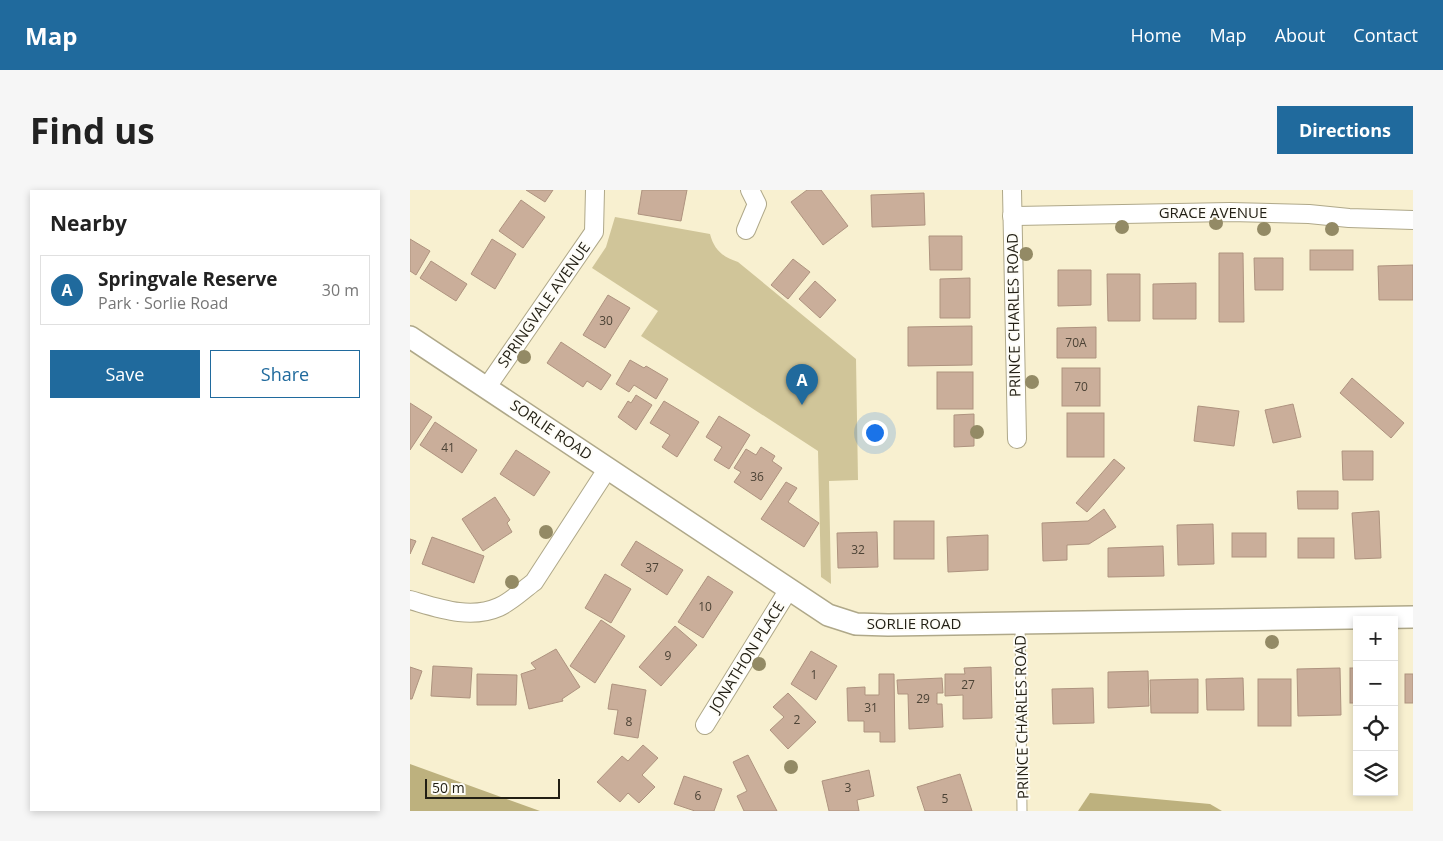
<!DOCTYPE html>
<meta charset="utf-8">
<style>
body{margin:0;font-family:"Open Sans",sans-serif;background:#f6f6f6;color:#222}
.controls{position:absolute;right:15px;bottom:15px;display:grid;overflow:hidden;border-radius:0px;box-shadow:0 2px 8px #0003}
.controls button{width:45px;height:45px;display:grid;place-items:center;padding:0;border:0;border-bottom:1px solid #e0e0e0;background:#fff;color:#222;font:25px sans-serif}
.scale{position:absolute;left:15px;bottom:12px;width:135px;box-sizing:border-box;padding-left:5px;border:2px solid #221f14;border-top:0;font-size:14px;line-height:18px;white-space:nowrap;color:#221f14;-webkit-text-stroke:4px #fefdf7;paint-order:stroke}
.you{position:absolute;left:464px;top:242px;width:18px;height:18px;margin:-12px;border:4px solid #fff;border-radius:50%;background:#1a73e8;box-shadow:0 0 0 8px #1a73e833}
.badge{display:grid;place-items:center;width:32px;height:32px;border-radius:50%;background:#206a9d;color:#fff;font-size:16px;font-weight:700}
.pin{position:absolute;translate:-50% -41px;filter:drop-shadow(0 1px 2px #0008)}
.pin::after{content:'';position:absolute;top:26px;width:18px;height:15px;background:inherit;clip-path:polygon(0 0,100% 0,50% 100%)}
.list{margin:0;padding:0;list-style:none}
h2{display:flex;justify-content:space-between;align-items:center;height:65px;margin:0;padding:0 20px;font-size:21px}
h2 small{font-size:16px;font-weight:400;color:#767676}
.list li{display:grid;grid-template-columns:32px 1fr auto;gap:15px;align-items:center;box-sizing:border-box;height:70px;margin:0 10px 10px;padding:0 10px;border:1px solid #e0e0e0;border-radius:0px}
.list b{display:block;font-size:19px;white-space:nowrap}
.list p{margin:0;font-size:16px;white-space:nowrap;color:#767676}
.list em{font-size:16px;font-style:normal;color:#767676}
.actions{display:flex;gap:10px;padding:15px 20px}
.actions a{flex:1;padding:11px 0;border:1px solid #206a9d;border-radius:0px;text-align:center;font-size:18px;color:#206a9d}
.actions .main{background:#206a9d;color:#fff}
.icon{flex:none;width:28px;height:28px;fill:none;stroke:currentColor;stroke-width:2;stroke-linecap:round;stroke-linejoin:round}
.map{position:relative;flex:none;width:1003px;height:621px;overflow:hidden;border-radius:0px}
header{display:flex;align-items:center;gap:30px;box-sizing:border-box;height:70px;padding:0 25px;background:#206a9d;color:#fff}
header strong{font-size:24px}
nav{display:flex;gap:28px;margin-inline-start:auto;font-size:18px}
.intro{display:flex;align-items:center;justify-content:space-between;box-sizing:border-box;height:120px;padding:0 30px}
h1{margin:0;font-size:35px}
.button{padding:12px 22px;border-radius:0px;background:#206a9d;color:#fff;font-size:18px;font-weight:700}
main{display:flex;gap:30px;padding:0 30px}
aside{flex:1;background:#fff;border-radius:0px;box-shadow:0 2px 8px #0003}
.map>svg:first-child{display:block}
</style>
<header>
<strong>Map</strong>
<nav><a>Home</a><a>Map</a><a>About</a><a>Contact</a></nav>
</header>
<div class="intro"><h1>Find us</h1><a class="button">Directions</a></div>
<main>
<aside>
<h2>Nearby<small></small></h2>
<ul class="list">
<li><span class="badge">A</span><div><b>Springvale Reserve</b><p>Park · Sorlie Road</p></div><em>30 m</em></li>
</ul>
<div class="actions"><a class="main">Save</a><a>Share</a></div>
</aside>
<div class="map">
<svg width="1003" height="621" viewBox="0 0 1003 621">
<rect width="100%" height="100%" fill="#f8f0d0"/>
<path fill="#d0c599" d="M 205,27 L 300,44 C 304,60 313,67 328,72 L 446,169 L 448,290 L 419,291 L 421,394 L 411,387 L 408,261 L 231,146 L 248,121 L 182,78 L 196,57 Z"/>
<g fill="#bdb17e">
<path d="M 0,574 L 130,621 L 0,621 Z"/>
<path d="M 680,603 L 800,614 L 812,621 L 668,621 Z"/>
</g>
<g fill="#caae9a" stroke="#ae937f">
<path d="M 116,0 L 143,0 L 135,12 Z"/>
<path d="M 232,0 L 277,0 L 271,31 L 228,24 Z"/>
<path d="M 397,0 L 411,0 L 438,36 L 413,55 L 381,12 Z"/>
<path d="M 514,3 L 515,35 L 462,37 L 461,5 Z"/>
<path d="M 111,10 L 135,27 L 113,58 L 89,41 Z"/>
<path d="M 519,46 L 552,46 L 552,80 L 520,80 Z"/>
<path d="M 0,49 L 20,61 L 6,85 L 0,81 Z"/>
<path d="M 82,49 L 106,64 L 85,99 L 61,84 Z"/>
<rect x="900" y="60" width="43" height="20"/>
<path d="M 809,63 L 833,63 L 834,132 L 809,132 Z"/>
<path d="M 844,68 L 873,68 L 873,100 L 845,100 Z"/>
<path d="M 383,69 L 400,82 L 378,109 L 361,95 Z"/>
<path d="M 21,71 L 57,94 L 46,111 L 10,88 Z"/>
<path d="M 1003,75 L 1003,110 L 969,110 L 968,76 Z"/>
<path d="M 648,80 L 681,80 L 681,115 L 648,116 Z"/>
<path d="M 697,84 L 730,84 L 730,131 L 698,131 Z"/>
<path d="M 560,88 L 560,128 L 530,128 L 530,89 Z"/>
<path d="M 405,91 L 426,110 L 410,128 L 389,109 Z"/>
<path d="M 786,93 L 786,129 L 743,129 L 743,94 Z"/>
<path d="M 198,105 L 220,118 L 195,158 L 173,145 Z"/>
<path d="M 562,136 L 562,175 L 498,176 L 498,137 Z"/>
<path d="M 686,137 L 686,168 L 647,168 L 647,138 Z"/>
<path d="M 151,152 L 201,185 L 191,200 L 177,191 L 173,197 L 137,173 Z"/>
<path d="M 220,170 L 234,178 L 236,176 L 258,189 L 246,209 L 224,195 L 219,202 L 206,194 Z"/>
<rect x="652" y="178" width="38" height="38"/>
<rect x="527" y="182" width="36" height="37"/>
<path d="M 942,188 L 994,233 L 981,248 L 930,203 Z"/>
<path d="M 226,205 L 242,215 L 226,240 L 208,227 L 218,211 L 221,213 Z"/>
<path d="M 254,211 L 289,232 L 267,267 L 252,257 L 260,245 L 240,233 Z"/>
<path d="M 0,213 L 22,227 L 0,260 Z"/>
<path d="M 883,214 L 891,247 L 863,253 L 855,220 Z"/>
<path d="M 788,216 L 829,221 L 824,256 L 784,251 Z"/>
<rect x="657" y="223" width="37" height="44"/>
<path d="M 564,224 L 564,256 L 544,257 L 544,225 Z"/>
<path d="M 309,226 L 340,245 L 319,279 L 304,270 L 312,257 L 296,247 Z"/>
<path d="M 25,232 L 67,260 L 52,283 L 10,255 Z"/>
<path d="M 351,257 L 365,266 L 362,271 L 372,278 L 351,310 L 324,292 L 331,282 L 324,278 L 336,259 L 346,265 Z"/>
<path d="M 106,260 L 140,282 L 124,306 L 90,284 Z"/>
<path d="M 932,261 L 963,261 L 963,290 L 933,290 Z"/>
<path d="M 704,269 L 715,278 L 677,322 L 666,313 Z"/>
<path d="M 376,292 L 387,298 L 378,312 L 409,333 L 394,357 L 351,329 Z"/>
<path d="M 887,301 L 928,301 L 928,319 L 888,319 Z"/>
<path d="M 85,307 L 100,330 L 97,333 L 102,342 L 73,361 L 52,329 Z"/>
<path d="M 694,319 L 706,337 L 679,354 L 657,355 L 657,370 L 633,371 L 632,333 L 678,331 Z"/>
<path d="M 969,321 L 971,368 L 945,369 L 942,323 Z"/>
<rect x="484" y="331" width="40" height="38"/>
<path d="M 803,334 L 804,374 L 768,375 L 767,335 Z"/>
<path d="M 467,342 L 468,377 L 428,378 L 427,343 Z"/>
<rect x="822" y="343" width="34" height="24"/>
<path d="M 578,345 L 578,380 L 538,382 L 537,347 Z"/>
<path d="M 22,347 L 74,366 L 64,393 L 12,374 Z"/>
<rect x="888" y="348" width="36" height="20"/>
<path d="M 0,349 L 6,351 L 0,364 Z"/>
<path d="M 226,351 L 273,380 L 257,405 L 211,375 Z"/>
<path d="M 753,356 L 754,386 L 698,387 L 698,358 Z"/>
<path d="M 195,384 L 221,399 L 201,433 L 175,418 Z"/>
<path d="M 298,386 L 323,402 L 293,448 L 268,432 Z"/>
<path d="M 191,430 L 215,446 L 185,493 L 160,476 Z"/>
<path d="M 265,436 L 287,455 L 251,496 L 229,477 Z"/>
<path d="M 146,459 L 170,497 L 152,509 L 153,511 L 119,519 L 111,484 L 126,479 L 121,473 Z"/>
<path d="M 401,461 L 427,476 L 406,510 L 381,494 Z"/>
<path d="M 23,476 L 62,478 L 60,508 L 21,506 Z"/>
<path d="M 0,477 L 12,481 L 2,509 L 0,509 Z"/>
<path d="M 581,477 L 582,528 L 553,529 L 553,505 L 535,506 L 535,484 L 555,484 L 554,478 Z"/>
<path d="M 930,478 L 931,525 L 888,526 L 887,479 Z"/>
<rect x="940" y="478" width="7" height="35"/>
<path d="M 738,481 L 739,516 L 698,518 L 698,482 Z"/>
<path d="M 67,484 L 107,485 L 106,515 L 67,515 Z"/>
<path d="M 469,484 L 484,484 L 485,552 L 470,552 L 470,542 L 454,542 L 454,531 L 438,531 L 437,498 L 455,497 L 455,505 L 469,505 Z"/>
<rect x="995" y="484" width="8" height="29"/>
<path d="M 532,488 L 533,503 L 527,503 L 527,514 L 532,514 L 533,537 L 499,539 L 498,504 L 488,504 L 487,490 Z"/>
<path d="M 833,488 L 834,520 L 797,520 L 796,489 Z"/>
<path d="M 788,489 L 788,523 L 741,523 L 740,490 Z"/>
<rect x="848" y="489" width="33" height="47"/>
<path d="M 202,494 L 236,500 L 228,548 L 204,544 L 208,520 L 198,519 Z"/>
<path d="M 683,498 L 684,533 L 643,534 L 642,499 Z"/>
<path d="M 378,503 L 406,532 L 378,559 L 360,540 L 374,527 L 363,517 Z"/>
<path d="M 233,555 L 248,568 L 232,585 L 245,597 L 229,613 L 218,603 L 210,612 L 187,592 L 212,566 L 218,571 Z"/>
<path d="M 338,565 L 367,621 L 334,621 L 327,606 L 337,601 L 323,572 Z"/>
<path d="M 459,580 L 464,606 L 447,610 L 449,621 L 419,621 L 412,591 Z"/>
<path d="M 550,584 L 562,621 L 515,621 L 507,597 Z"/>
<path d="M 274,586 L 312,599 L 304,621 L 285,621 L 264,614 Z"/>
</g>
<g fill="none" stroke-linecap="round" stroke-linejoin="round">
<g stroke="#afa889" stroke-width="11">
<path id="service" d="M 610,434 L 612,621"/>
</g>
<g stroke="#afa889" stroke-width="20">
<g id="minor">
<path d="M 602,0 L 607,249"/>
<path d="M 602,26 L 820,22 L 899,24 L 939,28 L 1003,30"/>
<path d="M 336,40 L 347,14 L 340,0"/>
<path d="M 77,197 L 184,42 L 185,0"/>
<path d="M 0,410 C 28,418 60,430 89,417 C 102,411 113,400 124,392 L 198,278"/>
<path d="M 295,535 L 379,399"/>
</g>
</g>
<g stroke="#afa889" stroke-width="24">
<path id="tertiary" d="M 0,147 L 418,425 L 446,434 L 478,435 L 1003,427"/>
</g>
<use href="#service" stroke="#fff" stroke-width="9"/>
<use href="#minor" stroke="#fff" stroke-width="18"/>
<use href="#tertiary" stroke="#fff" stroke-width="21"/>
</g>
<g fill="#938a65">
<circle cx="806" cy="33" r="7"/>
<circle cx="712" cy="37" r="7"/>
<circle cx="854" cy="39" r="7"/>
<circle cx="922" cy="39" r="7"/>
<circle cx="616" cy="64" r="7"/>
<circle cx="114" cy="167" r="7"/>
<circle cx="622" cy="192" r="7"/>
<circle cx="567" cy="242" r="7"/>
<circle cx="136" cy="342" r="7"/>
<circle cx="102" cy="392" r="7"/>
<circle cx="862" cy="452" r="7"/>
<circle cx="349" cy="474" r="7"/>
<circle cx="381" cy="577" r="7"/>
</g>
<g text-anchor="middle" stroke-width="4" stroke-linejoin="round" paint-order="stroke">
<g font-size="12" fill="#4c4336">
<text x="196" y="135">30</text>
<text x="666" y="157">70A</text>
<text x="671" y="201">70</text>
<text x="38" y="262">41</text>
<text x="347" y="291">36</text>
<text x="448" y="364">32</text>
<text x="242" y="382">37</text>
<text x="295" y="421">10</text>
<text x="258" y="470">9</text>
<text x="404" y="489">1</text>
<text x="558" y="499">27</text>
<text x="513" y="513">29</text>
<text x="461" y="522">31</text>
<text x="387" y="534">2</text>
<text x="219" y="536">8</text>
<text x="438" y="602">3</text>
<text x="288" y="610">6</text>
<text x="535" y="613">5</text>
</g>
<g font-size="15" fill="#221f14" stroke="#fefdf7">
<text x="803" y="28">GRACE AVENUE</text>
<text transform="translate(134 115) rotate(-55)" y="5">SPRINGVALE AVENUE</text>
<text transform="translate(604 125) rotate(-91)" y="5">PRINCE CHARLES ROAD</text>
<text transform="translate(141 240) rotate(34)" y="5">SORLIE ROAD</text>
<text x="504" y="439">SORLIE ROAD</text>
<text transform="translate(337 467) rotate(-58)" y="5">JONATHON PLACE</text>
<text transform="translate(612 527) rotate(-91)" y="5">PRINCE CHARLES ROAD</text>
</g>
</g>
</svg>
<div class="controls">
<button>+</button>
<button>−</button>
<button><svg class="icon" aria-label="locate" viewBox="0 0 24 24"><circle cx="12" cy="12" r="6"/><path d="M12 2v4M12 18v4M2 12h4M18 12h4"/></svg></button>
<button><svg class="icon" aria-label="layers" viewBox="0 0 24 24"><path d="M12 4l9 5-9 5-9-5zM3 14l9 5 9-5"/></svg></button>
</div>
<div class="scale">50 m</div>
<div class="you"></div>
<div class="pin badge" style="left:392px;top:215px">A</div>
</div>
</main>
